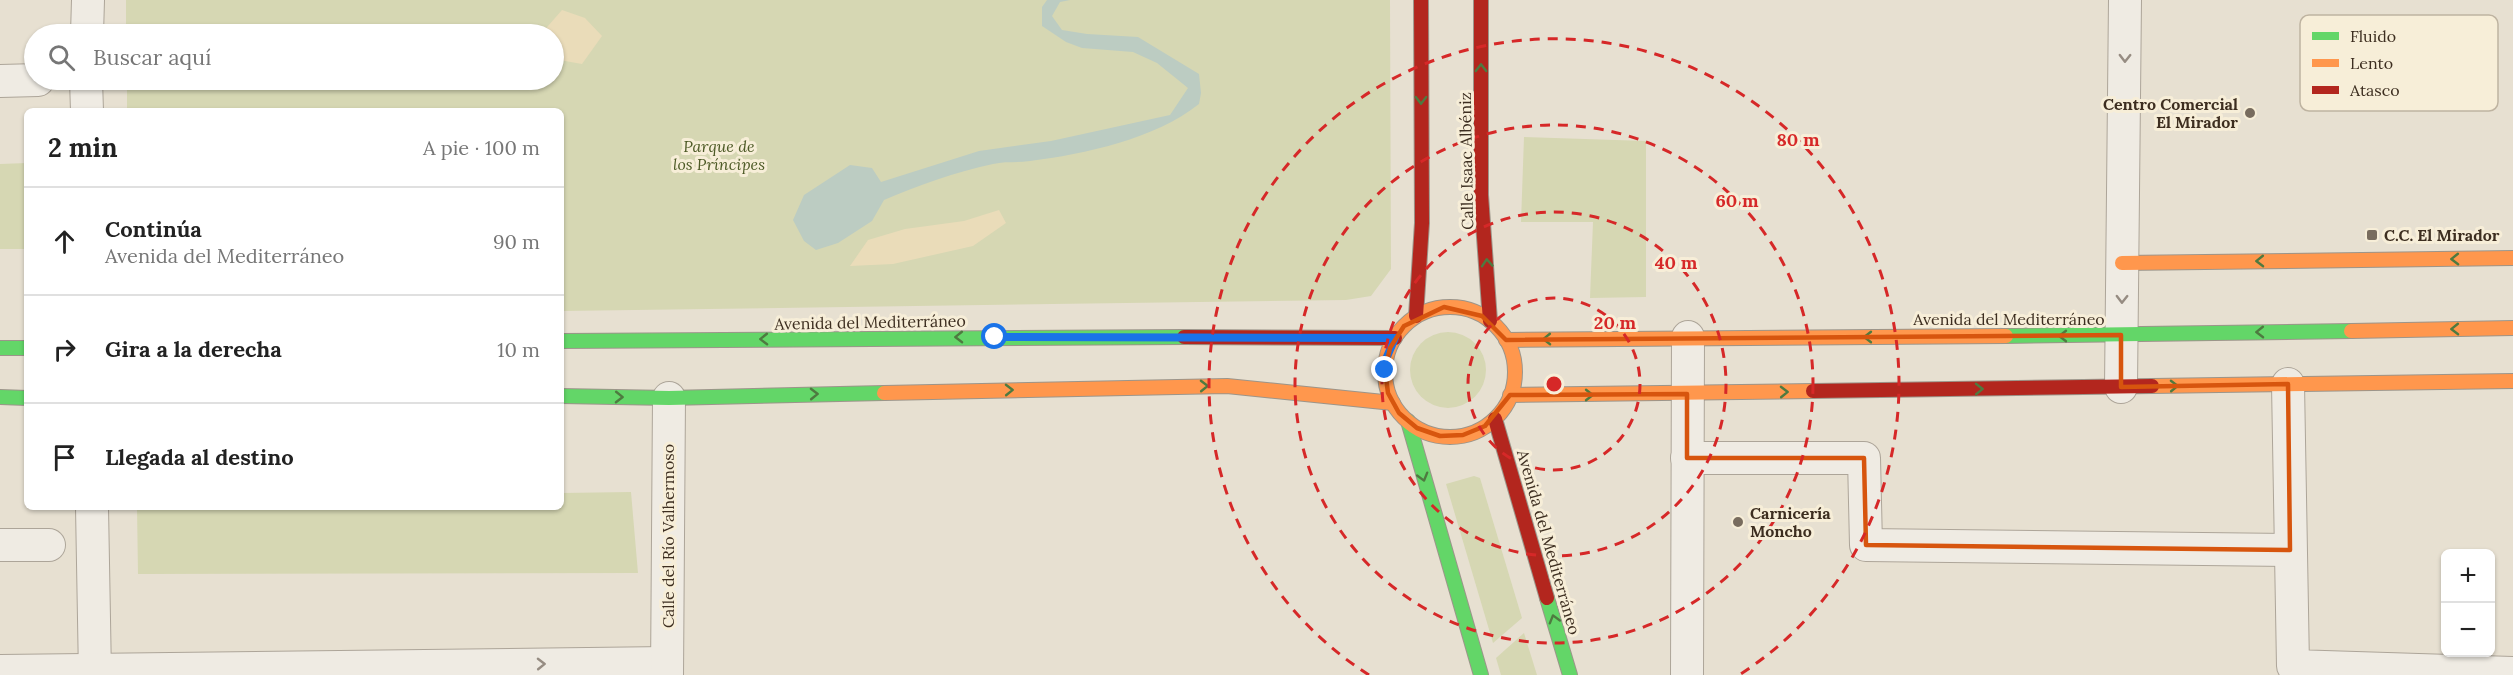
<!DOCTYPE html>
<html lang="es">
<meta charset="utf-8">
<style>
body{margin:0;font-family:Lora,serif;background:#f2f2f2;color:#222}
.controls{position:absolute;right:18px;bottom:18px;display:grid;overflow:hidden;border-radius:9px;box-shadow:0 2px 4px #0004}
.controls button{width:54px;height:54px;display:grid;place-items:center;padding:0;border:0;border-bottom:2px solid #e0e0e0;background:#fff;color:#222;font:30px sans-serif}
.stop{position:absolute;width:18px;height:18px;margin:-14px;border:4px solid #1a73e8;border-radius:50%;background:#fff}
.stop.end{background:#1a73e8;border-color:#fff;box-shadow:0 2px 6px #0008}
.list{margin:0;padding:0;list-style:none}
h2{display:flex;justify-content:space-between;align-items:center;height:78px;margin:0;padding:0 24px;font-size:26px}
h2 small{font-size:20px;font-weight:400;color:#767676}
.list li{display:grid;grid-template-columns:39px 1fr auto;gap:18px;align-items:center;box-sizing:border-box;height:108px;padding:0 24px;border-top:2px solid #e0e0e0}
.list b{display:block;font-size:22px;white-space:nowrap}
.list p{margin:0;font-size:20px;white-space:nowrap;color:#767676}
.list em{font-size:20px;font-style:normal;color:#767676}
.icon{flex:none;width:33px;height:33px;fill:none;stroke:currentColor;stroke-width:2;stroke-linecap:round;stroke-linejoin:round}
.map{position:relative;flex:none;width:2513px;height:675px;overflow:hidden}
.search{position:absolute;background:#fff;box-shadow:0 2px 4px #0004;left:24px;top:24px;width:540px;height:66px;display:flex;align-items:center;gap:15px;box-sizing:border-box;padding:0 21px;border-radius:33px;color:#767676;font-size:22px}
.panel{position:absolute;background:#fff;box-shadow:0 2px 4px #0004;left:24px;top:108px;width:540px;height:402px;border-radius:9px}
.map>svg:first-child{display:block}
</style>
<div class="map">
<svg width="2513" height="675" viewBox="0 0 2513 675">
<rect width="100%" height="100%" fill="#e7e0d1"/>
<g fill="#d6d7b3">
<path d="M 126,0 L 1390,0 L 1391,269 L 1371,296 L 1346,300 L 561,311 L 561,111 L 127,111 L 127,80 L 554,80 L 554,34 L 126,34 Z"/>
<path d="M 1524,137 L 1646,141 L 1646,297 L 1590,298 L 1593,222 L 1521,222 Z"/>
<path d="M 27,163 L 27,249 L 0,249 L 0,164 Z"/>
<circle cx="1448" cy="370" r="38"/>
<path d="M 1474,476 L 1480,478 L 1522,618 L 1493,643 L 1446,484 Z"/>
<path d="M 631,492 L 638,573 L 138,574 L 137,507 L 561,507 L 561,493 Z"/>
<path d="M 1524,633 L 1537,675 L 1501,675 L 1496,658 Z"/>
</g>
<g fill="#eadcb9">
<path d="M 562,10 L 585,18 L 602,36 L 582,64 L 554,59 L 554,34 L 541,34 Z"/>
<path d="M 999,210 L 1006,223 L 973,246 L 893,264 L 850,266 L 868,240 L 905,229 L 964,221 Z"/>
</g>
<path fill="#bcccc2" d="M 1047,0 L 1070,0 L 1060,2 L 1052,16 L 1062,30 L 1087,34 L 1138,37 L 1199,74 L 1201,93 L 1199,104 C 1155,139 1085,154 1030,161 C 1017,163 1005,161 993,164 C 955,172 919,185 884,200 L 872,221 L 838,243 L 816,250 L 804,241 L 793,220 L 804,195 L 850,165 L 872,168 L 881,182 L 979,151 L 1051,141 L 1170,115 L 1188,88 L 1157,63 L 1133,52 L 1082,48 L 1066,42 L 1042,26 L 1042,7 Z"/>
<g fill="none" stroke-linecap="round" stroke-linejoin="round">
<g stroke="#ada599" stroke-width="34">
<g id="street">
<path d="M 87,34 L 88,0"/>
<path d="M 86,80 L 87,111"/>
<path d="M 0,81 L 38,80"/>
<path d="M 2288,384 L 2293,666 L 2513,673"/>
<path d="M 2121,387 L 2125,0"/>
<path d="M 1687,458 L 1864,458 L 1866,545 L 2290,550"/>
<path d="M 92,507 L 95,675"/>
<path d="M 0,545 L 49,545"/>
<path d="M 0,671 L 667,663"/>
<path d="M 667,675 L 669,398"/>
<path d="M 1687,675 L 1688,337"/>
</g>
</g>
<g stroke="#9c958a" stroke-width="16">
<g id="fast">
<path d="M 2006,336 L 2351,331"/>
<path d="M 561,341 L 1184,337"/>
<path d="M 0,348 L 27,348"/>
<path d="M 561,396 L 669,398 L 884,393"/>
<path d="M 0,397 L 27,398"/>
<path d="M 1408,421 L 1481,675"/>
<path d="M 1547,598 L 1570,675"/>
</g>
</g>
<g stroke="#9c958a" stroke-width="16">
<g id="slow">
<path d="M 2122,263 L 2513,258"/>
<circle cx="1450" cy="372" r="65"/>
<path d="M 2351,331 L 2513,328"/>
<path d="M 1506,340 L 2006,336"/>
<path d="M 2152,386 L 2513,381"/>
<path d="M 884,393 L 1227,386 L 1393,403"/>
<path d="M 1510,395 L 1813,391"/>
</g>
</g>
<g stroke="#9c958a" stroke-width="16">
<g id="jam">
<path d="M 1481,0 L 1481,195 L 1490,321"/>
<path d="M 1416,316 L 1422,223 L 1421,0"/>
<path d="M 1184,337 L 1395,338"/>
<path d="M 1813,391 L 2152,386"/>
<path d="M 1495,419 L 1547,598"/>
</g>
</g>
<use href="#street" stroke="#efebe3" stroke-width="32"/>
<use href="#fast" stroke="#63d668" stroke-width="14"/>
<use href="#slow" stroke="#ff974d" stroke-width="14"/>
<use href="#jam" stroke="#b3261e" stroke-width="14"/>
</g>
<defs><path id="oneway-chevron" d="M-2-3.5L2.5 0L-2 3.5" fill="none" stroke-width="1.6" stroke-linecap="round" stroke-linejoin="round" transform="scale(1.5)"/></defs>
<g stroke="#968c82">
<use href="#oneway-chevron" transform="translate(2125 58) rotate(91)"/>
<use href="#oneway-chevron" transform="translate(2122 299) rotate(91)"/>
<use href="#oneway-chevron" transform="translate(541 664) rotate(-1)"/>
</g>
<g stroke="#4e7a40">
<use href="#oneway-chevron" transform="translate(1481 68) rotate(-90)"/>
<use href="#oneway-chevron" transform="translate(1421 100) rotate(90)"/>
<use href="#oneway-chevron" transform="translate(2455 259) rotate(179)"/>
<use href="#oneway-chevron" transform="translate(2260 261) rotate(179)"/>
<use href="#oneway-chevron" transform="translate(1487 263) rotate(-94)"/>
<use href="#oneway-chevron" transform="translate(2455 329) rotate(179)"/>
<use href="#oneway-chevron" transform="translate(2260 332) rotate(179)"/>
<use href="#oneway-chevron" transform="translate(2063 336) rotate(180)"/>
<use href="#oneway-chevron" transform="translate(959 337) rotate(179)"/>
<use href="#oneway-chevron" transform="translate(1868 337) rotate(180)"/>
<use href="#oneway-chevron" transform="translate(764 339) rotate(179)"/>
<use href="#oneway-chevron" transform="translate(1547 339) rotate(179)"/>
<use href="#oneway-chevron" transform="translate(1204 386) rotate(-1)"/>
<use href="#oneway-chevron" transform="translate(2174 386) rotate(-1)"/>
<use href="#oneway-chevron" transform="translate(1979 389) rotate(-1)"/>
<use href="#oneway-chevron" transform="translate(1009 390) rotate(-1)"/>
<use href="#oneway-chevron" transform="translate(1784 392) rotate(-1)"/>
<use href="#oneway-chevron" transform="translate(814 394) rotate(-1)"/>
<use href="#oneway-chevron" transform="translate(1589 395)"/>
<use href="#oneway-chevron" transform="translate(619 397) rotate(1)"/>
<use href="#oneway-chevron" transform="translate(1423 477) rotate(74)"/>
<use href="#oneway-chevron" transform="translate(1554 619) rotate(-106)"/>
</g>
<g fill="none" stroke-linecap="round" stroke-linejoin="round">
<path stroke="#1a73e8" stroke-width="8" d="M 995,337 L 1395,338 L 1386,359 L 1385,370"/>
</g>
<path fill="none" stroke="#d7550e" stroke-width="4.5" stroke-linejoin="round" d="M 1444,307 L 1482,316 L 1506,340 L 2121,335 L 2121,387 L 2288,384 L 2290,550 L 1866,545 L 1864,458 L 1687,458 L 1687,394 L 1510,395 L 1485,426 L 1463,435 L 1440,436 L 1417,428 L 1399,413 L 1388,393 L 1385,370 L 1390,348 L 1404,326 Z"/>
<g fill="none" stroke="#d62828" stroke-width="3" stroke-dasharray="10 8">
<circle cx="1554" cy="384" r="86"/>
<circle cx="1554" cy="384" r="172"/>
<circle cx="1554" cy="384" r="259"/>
<path d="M1369 675A345 345 0 1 1 1739 675"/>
</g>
<g fill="#786c5e" stroke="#f7eed8" stroke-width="2">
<circle cx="2250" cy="113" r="6"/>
<rect x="2366" y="229" width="12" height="12" rx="3"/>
<circle cx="1738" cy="522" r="6"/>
</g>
<g text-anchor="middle" stroke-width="6" stroke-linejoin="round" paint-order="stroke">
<g font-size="16" font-weight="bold" fill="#3d2e20" stroke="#f7eed8" text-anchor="start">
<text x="2238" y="110" text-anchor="end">Centro Comercial<tspan x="2238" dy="18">El Mirador</tspan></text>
<text x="2384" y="241">C.C. El Mirador</text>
<text x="1750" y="519">Carnicería<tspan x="1750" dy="18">Moncho</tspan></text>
</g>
<g font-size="16" font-style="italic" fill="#4d5a26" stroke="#f7eed8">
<text x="719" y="152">Parque de<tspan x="719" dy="18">los Príncipes</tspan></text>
</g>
<g font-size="16" fill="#3d2e20" stroke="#f7eed8">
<text transform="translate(1466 161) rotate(-91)" y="6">Calle Isaac Albéniz</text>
<text x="2009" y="325">Avenida del Mediterráneo</text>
<text transform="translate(870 322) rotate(-1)" y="6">Avenida del Mediterráneo</text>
<text transform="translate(668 536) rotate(-90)" y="6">Calle del Río Valhermoso</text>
<text transform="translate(1549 542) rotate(74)" y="6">Avenida del Mediterráneo</text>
</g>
</g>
<rect x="2300" y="15" width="198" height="96" rx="9" fill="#f7eed8" stroke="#bfb4a1" stroke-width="1.5"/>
<rect x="2312" y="32" width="27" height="8" fill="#63d668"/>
<rect x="2312" y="59" width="27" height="8" fill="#ff974d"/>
<rect x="2312" y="86" width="27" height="8" fill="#b3261e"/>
<g font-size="16" fill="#3d2e20">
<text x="2350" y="42">Fluido</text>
<text x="2350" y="69">Lento</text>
<text x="2350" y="96">Atasco</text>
</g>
<circle cx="1554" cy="384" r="9" fill="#d62828" stroke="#f7eed8" stroke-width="3"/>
<g font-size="18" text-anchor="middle" font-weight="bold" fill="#d62828" stroke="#f7eed8" stroke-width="6" stroke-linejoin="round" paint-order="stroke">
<text x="1798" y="146">80 m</text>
<text x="1737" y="207">60 m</text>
<text x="1676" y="269">40 m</text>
<text x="1615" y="329">20 m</text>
</g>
</svg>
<div class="controls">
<button>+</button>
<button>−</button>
</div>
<div class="stop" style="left:995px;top:337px"></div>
<div class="stop end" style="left:1385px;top:370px"></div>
<div class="search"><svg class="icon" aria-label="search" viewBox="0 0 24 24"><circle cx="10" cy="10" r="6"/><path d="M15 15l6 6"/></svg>Buscar aquí</div>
<section class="panel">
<h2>2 min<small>A pie · 100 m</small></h2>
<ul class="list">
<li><svg class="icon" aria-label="ahead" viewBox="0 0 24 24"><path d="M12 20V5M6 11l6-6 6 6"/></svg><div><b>Continúa</b><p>Avenida del Mediterráneo</p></div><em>90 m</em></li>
<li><svg class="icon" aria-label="right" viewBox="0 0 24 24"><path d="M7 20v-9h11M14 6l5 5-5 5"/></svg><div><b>Gira a la derecha</b></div><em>10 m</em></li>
<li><svg class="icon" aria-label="arrive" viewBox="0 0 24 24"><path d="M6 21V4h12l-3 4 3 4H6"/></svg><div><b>Llegada al destino</b></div></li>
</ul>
</section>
</div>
